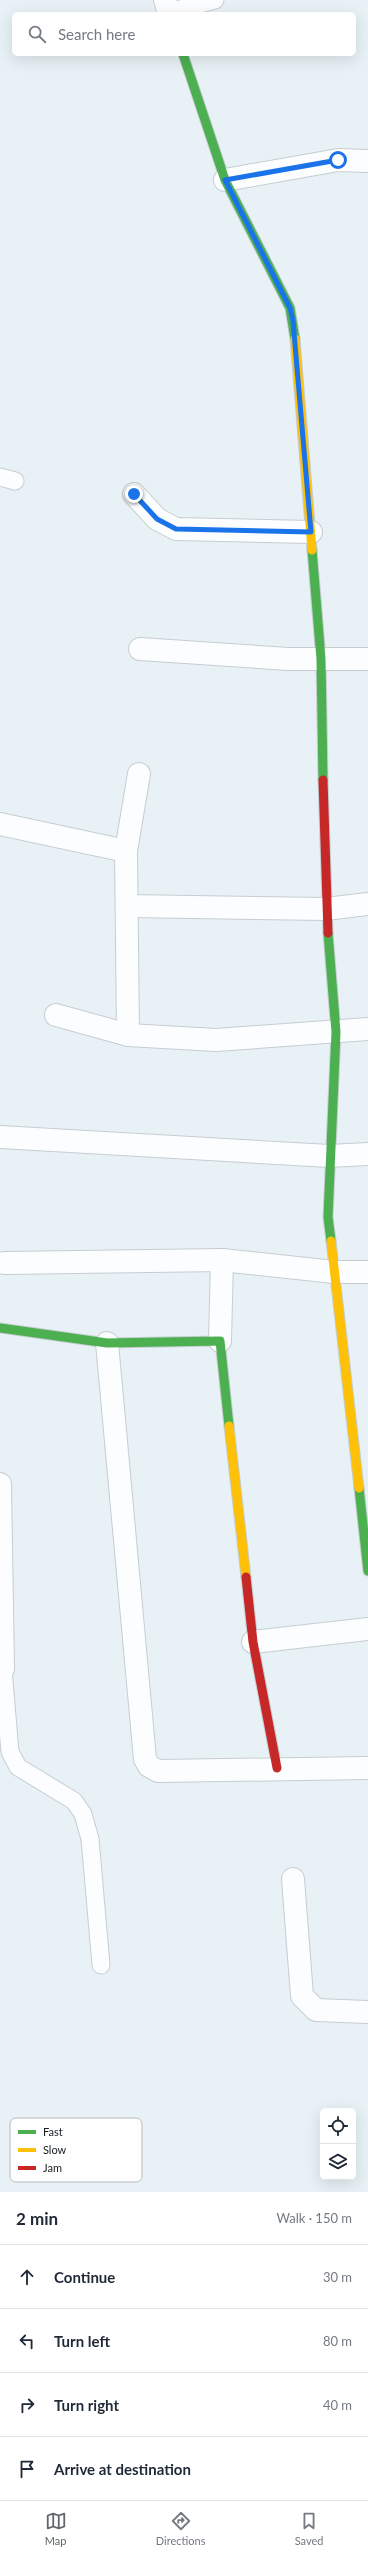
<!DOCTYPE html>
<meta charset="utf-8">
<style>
body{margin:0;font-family:Lato,sans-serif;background:#f2f2f3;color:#1f2937}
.controls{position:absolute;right:12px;bottom:12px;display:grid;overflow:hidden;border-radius:6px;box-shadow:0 4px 16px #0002}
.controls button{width:36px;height:36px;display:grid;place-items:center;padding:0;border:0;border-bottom:1px solid #e0e1e3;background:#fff;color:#1f2937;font:20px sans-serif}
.stop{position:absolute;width:12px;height:12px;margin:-9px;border:3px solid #1a73e8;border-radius:50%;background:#fff}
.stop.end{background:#1a73e8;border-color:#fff;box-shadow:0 1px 4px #0008}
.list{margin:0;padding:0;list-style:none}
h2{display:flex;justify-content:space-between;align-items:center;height:52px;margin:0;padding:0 16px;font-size:17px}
h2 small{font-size:13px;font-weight:400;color:#747a83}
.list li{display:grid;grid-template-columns:26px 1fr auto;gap:12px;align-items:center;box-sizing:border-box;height:64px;padding:0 16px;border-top:1px solid #e0e1e3}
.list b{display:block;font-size:15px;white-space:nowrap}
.list em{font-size:13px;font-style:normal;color:#747a83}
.icon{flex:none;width:22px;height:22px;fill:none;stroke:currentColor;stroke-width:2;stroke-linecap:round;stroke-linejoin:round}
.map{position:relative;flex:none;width:368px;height:2192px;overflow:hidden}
.search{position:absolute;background:#fff;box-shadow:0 4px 16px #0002;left:12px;right:12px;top:12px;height:44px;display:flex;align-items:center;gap:10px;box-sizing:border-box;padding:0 14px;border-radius:6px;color:#747a83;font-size:15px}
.sheet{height:308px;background:#fff}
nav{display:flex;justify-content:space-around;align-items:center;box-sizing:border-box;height:56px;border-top:1px solid #e0e1e3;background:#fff;font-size:11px;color:#747a83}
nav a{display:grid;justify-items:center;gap:2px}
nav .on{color:#60676a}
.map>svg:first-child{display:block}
</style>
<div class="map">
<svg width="368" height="2192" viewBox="0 0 368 2192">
<rect width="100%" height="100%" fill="#e8f2f6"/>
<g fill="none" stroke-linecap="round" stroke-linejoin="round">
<g stroke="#c6cdd1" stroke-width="19">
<g id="lane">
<path d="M 169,12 L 215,0"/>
<path d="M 0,477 L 15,481"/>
<path d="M 3,1669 L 10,1752 L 18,1767 L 74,1801 L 83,1814 L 90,1839 L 101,1965"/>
</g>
</g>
<g stroke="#c6cdd1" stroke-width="24">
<g id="street">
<path d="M 165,0 L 169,14"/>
<path d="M 225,180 L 338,160 L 368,161"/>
<path d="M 134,494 L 157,519 L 176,529 L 311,532"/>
<path d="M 140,649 L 288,659 L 368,659"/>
<path d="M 0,824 L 126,851"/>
<path d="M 127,906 L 326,909 L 368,904"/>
<path d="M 56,1015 L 128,1035 L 216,1040 L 368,1029"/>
<path d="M 128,1035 L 126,851 L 139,774"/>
<path d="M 0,1137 L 329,1156 L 368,1154"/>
<path d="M 4,1263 L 222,1260 L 334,1272 L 368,1272"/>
<path d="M 220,1341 L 222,1260"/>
<path d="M 107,1343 L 145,1759 L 149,1766 L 158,1771 L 368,1768"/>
<path d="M 0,1484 L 3,1669 L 0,1669"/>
<path d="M 253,1642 L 368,1629"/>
<path d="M 293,1879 L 302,1996 L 316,2010 L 368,2012"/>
</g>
</g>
<g stroke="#c6cdd1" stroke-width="11">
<g id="fast">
<path d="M 183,54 L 225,180 L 290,308 L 295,339"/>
<path d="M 312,550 L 321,659 L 323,780"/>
<path d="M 328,933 L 336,1032 L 328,1217 L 331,1241"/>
<path d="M 0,1328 L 107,1343 L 220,1341 L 229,1426"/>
<path d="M 359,1488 L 368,1571"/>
</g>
</g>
<g stroke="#c6cdd1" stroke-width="11">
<g id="slow">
<path d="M 295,339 L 312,550"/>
<path d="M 331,1241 L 359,1488"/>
<path d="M 229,1426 L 246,1577"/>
</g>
</g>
<g stroke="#c6cdd1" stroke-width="11">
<g id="jam">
<path d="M 323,780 L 328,933"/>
<path d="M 246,1577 L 253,1642 L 277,1768"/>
</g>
</g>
<use href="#lane" stroke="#fcfdfe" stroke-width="17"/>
<use href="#street" stroke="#fcfdfe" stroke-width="22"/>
<use href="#fast" stroke="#4caf50" stroke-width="9"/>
<use href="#slow" stroke="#ffc107" stroke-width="9"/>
<use href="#jam" stroke="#c62828" stroke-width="9"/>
</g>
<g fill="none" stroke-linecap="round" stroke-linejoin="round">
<path stroke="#1a73e8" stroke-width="5" d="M 134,494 L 157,519 L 176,529 L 311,532 L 293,321 L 290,308 L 225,180 L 338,160"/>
</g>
<rect x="10" y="2118" width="132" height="64" rx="6" fill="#fefefe" stroke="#b8babb" stroke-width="1"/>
<rect x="18" y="2130" width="18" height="4" fill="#4caf50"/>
<rect x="18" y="2148" width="18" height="4" fill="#ffc107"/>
<rect x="18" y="2166" width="18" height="4" fill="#c62828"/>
<g font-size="11" fill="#161c1f">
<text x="43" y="2136">Fast</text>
<text x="43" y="2154">Slow</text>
<text x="43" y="2172">Jam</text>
</g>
</svg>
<div class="controls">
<button><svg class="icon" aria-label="locate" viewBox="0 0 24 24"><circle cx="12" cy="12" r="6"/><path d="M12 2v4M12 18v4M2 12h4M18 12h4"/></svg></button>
<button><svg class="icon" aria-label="layers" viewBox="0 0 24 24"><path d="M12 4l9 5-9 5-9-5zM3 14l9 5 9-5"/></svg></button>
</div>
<div class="stop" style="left:338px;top:160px"></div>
<div class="stop end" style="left:134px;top:494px"></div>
<div class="search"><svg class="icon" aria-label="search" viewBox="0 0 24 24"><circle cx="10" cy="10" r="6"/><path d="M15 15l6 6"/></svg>Search here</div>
</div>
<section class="sheet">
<h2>2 min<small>Walk · 150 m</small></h2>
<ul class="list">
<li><svg class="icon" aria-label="ahead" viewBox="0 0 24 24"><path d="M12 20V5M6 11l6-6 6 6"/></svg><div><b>Continue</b></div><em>30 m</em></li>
<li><svg class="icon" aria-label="left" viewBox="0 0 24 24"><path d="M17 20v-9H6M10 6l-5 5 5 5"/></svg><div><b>Turn left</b></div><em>80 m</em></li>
<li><svg class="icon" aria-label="right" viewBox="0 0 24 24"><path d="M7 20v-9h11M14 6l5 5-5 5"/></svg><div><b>Turn right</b></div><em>40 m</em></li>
<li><svg class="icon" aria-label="arrive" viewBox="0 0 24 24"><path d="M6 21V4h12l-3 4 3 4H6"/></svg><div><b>Arrive at destination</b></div></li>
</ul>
</section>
<nav>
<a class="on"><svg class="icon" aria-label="map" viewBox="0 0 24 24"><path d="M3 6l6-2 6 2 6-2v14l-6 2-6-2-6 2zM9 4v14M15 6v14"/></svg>Map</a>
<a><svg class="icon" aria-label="directions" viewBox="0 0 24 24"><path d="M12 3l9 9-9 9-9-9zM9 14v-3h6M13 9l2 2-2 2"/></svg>Directions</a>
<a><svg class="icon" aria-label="saved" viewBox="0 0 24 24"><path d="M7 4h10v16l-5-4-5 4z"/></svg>Saved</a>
</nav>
